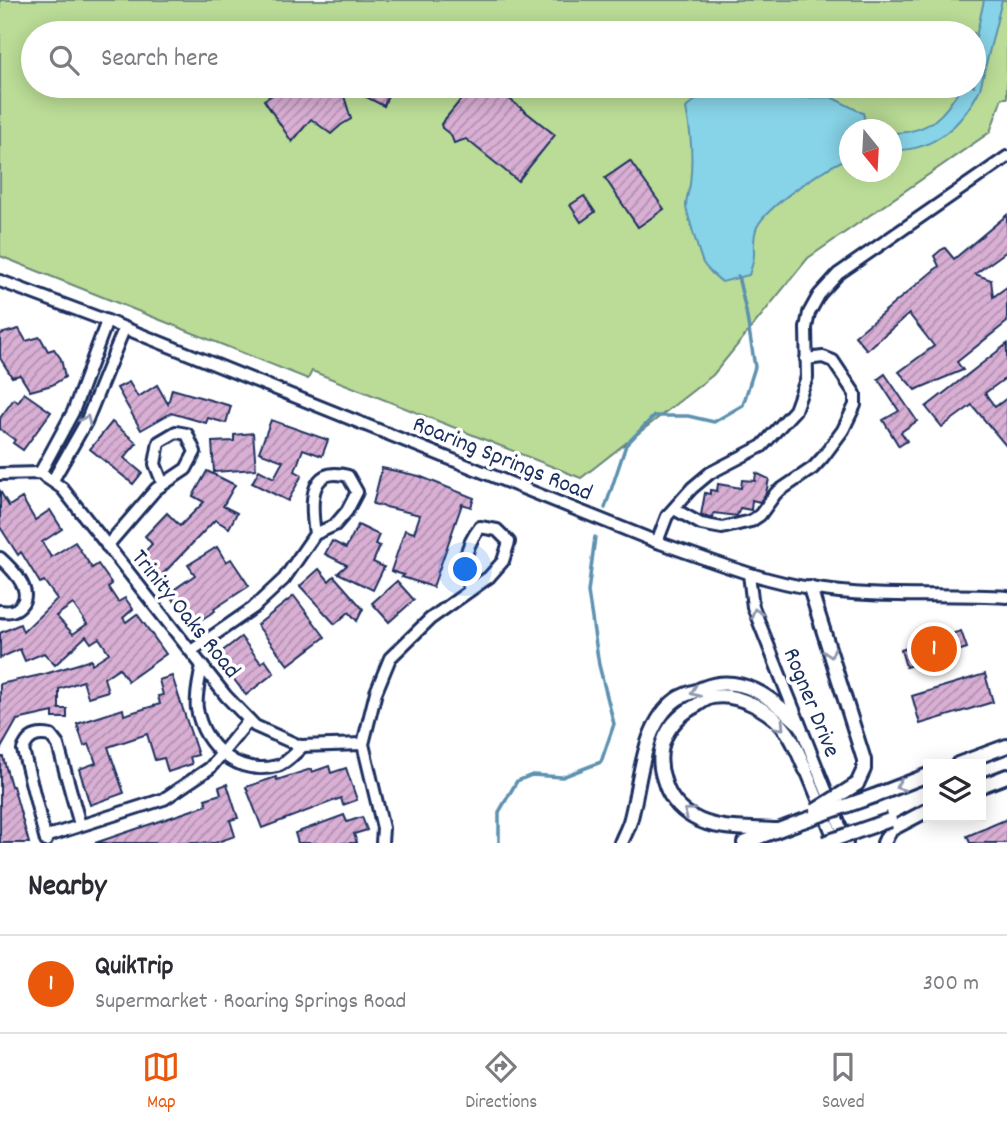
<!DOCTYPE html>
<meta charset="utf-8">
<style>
body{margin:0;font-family:Dekko,sans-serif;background:#f7f7f7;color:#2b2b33}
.controls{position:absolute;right:21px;bottom:21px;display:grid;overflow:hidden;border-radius:0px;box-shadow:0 4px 18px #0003}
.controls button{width:63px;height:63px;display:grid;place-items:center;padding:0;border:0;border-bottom:2px solid #e1e1e2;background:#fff;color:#2b2b33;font:35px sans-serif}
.compass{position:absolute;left:839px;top:119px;width:63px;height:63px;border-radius:50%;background:#fff;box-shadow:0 4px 18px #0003;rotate:162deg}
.you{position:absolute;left:466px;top:570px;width:24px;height:24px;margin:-18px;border:5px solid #fff;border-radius:50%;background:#1a73e8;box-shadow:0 0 0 10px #1a73e833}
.badge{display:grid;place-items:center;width:46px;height:46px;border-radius:50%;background:#ea580c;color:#fff;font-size:23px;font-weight:700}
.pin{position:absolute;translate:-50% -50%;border:4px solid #fff;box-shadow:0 2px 7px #0006}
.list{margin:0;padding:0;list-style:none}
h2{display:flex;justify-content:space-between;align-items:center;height:91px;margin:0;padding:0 28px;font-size:30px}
h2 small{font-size:23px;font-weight:400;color:#7c7c81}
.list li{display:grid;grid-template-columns:46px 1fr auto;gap:21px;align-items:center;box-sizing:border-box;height:98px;padding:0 28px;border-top:2px solid #e1e1e2}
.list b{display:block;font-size:26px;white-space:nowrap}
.list p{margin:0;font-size:23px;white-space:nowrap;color:#7c7c81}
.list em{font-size:23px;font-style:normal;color:#7c7c81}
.icon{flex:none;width:38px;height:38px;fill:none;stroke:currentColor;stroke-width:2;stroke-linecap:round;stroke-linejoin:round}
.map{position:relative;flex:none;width:1007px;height:843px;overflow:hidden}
.search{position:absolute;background:#fff;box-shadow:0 4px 18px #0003;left:21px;right:21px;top:21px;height:77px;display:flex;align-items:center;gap:18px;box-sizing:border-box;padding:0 24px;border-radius:38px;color:#7c7c81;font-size:26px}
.sheet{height:189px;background:#fff}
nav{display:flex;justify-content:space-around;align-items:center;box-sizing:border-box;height:98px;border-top:2px solid #e1e1e2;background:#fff;font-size:19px;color:#7c7c81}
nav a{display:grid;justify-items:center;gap:4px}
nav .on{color:#ea580c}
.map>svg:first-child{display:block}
</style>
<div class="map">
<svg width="1007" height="843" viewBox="0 0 1007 843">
<defs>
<pattern id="building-hatch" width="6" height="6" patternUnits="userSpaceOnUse" patternTransform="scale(1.75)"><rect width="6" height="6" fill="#d9afd4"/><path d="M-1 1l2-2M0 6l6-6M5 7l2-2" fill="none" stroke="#af8faf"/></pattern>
</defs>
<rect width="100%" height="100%" fill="#fff"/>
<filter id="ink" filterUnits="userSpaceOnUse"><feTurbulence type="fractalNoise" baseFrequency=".0143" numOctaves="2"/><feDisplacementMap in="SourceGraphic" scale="14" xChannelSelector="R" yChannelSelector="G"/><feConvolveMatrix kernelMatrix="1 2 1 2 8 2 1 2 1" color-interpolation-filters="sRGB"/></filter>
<g filter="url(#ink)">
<path fill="#badc96" stroke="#6a867a" stroke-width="2" fill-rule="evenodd" d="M 0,0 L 1007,0 L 1007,98 L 1002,98 L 990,132 L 808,258 L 713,375 L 581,478 L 312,371 L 308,379 L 0,256 ZM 33,33 L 974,33 L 974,86 L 33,86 ZM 850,130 L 892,130 L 892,172 L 850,172 Z"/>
<g fill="#87d3e7" stroke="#5c91b0" stroke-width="2">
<path d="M 984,0 L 1002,0 L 980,89 C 962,125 933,152 892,150 L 892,133 C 928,133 945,116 961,86 L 974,86 L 974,46 Z"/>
<path d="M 748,86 L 766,86 L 790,98 L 831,97 L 863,113 L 865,121 L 873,129 L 850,130 L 849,158 C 827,166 767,206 757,227 C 753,236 754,244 754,254 C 754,261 751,269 749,275 L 722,282 C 715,276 708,271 703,263 C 701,259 686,210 686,206 C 686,198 689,191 690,184 C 693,159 691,132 686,108 C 702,91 726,88 748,86 Z"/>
</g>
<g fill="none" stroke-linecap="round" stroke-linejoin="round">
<g stroke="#5c91b0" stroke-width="3.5">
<path d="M 605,508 L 626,445 L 654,416 L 688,416 L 714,422 L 743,405 L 755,367 L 746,311 L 738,276"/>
<path d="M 499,843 L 499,812 L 517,781 L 532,775 L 562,777 L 601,762 L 614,724 L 599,665 L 588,592 L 595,537"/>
</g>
</g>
<g fill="url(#building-hatch)" stroke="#1b2f5e" stroke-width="2" fill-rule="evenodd">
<path d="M 277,86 L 382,86 L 388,95 L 384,106 L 355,91 L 344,96 L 351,119 L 341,125 L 331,134 L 311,119 L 292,142 L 264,100 L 272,95 L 269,91 Z"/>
<path d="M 472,86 L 497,86 L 498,90 L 555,135 L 518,181 L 466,139 L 454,143 L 451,135 L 442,128 L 441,124 Z"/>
<path d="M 630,161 L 664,209 L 638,227 L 605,178 Z"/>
<path d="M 584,196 L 595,212 L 581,222 L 570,205 Z"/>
<path d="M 1007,215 L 1007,251 L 975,274 L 991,280 L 993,297 L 1007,287 L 1007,322 L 957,362 L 963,370 L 915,390 L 899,372 L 934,346 L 909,314 L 867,350 L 855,336 L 939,266 L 934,256 L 941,250 L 945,248 L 954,259 Z"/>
<path d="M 19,329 L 26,341 L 40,337 L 48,351 L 54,349 L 61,359 L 65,377 L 52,385 L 30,391 L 20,375 L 12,377 L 0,358 L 0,334 Z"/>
<path d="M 1007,344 L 1007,377 L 985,393 L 995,407 L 1007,398 L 1007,447 L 972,405 L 942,427 L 926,407 Z"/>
<path d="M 885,374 L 917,421 L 901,432 L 907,441 L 899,446 L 883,420 L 899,411 L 878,379 Z"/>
<path d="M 129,382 L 138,397 L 157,385 L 168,404 L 172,389 L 231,406 L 226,423 L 208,418 L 206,423 L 171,413 L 141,430 L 117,388 Z"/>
<path d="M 24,393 L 51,412 L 23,450 L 13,443 L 15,440 L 0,429 L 0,418 L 14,399 L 18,402 Z"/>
<path d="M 271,420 L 328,440 L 322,456 L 303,449 L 295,471 L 302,475 L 288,501 L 252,483 L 259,470 L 274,478 L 283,461 L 259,452 Z"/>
<path d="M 112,422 L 137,443 L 124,458 L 142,473 L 133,484 L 90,449 Z"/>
<path d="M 253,433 L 256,469 L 214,472 L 212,442 L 234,441 L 234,435 Z"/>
<path d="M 382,468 L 419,476 L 474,498 L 471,507 L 462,504 L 433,587 L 402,577 L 404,575 L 391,571 L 405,530 L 414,533 L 420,515 L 373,504 Z"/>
<path d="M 207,471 L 235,485 L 223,506 L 237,513 L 229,528 L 215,520 L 160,577 L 140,557 L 152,544 L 145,536 L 167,513 L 180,526 L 204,502 L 193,496 Z"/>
<path d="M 756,473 L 769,479 L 766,493 L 760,502 L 752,500 L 751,510 L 740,508 L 737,516 L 714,513 L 713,518 L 701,515 L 705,493 L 710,494 L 710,490 L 717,491 L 718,484 L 741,488 L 742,480 L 755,481 Z"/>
<path d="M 0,491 L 9,506 L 22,498 L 35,520 L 50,510 L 62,529 L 42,542 L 51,557 L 75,542 L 92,568 L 98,564 L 112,584 L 108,587 L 118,602 L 125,598 L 133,609 L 123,618 L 126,622 L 137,614 L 166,654 L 128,681 L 119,668 L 104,678 L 108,691 L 88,697 L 83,681 L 59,689 L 59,709 L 67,709 L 67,718 L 53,718 L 53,712 L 17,720 L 0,750 L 0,684 L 45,674 L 91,660 L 92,664 L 109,653 L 99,638 L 91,643 L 86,636 L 55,665 L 44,653 L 25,661 L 20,649 L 0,658 L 0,633 L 20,624 L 23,632 L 57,599 L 44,581 L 40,583 L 21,552 L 18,555 L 0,527 ZM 73,604 L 87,624 L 73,634 L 56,616 Z"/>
<path d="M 358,525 L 379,535 L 375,544 L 380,546 L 373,562 L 384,567 L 373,590 L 338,573 L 347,565 L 325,554 L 332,541 L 346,548 Z"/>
<path d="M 217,547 L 226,562 L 231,559 L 249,586 L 214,609 L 215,611 L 191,626 L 169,593 L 195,575 L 188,565 Z"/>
<path d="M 319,569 L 329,581 L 334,576 L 363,609 L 357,621 L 349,612 L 335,624 L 300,586 Z"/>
<path d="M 397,581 L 414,600 L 389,622 L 372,603 Z"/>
<path d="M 294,596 L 325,637 L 288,665 L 257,625 Z"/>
<path d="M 961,631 L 967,648 L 906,667 L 901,650 Z"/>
<path d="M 241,637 L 261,663 L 265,660 L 274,673 L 246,695 L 216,656 Z"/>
<path d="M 985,674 L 993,702 L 920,724 L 912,696 Z"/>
<path d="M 172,676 L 198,755 L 190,757 L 192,764 L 168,772 L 164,758 L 155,760 L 147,734 L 108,747 L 124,793 L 90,805 L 79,769 L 96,763 L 89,744 L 84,746 L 77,724 L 123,709 L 124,715 L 160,704 L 158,696 L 163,695 L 159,680 Z"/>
<path d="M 0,757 L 3,757 L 11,786 L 13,786 L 29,843 L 0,843 Z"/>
<path d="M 329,766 L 331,773 L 346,768 L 357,800 L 343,805 L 341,798 L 262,828 L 246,787 L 276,777 L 277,780 L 311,769 L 312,772 Z"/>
<path d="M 227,784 L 238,818 L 230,820 L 235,836 L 215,843 L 95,843 L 207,805 L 205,799 L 221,794 L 219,787 Z"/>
<path d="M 344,815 L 347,822 L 362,817 L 367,830 L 354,834 L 357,843 L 298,843 L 295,833 Z"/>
<path d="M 1007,819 L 1007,843 L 970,843 L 967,836 Z"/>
</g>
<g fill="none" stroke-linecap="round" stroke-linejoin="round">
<g stroke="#1b2f5e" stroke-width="16">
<g id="minor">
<path d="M 0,281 L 107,321 L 657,542 C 707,559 758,580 810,588 C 876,599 941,593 1007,597"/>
<path d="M 40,473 L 73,412 L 107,321"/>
<path d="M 0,474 L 40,473 L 62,488 L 226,696 L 255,726 L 300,746 L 363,744"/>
<path d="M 53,480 L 86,422 L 124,329"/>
<path d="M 674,509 L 701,524 L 722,528 L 751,521 L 760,515 L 776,493 L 813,468 L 823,457 L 843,430 L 855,405 L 855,394 L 833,361 L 823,357 L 806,359"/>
<path d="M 657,542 L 667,516 L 692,488 L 710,473 L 762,446 L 795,410 L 807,377 L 806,328 L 809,313 L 819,295 L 838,274 L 1007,157"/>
<path d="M 107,546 L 156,489 L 186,469 L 195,452 L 187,434 L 176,432 L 159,442 L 155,464 L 163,484"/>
<path d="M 0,558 C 11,568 34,590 21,605 C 15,612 8,612 0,611"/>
<path d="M 749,574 L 753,607 L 847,843"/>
<path d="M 191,651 L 253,608 L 284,579 L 315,534 L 335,525 L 347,511 L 357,492 L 348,476 C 307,464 311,507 315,534"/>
<path d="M 202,665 C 200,678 195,696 197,709 C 204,747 238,776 277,766 C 286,764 296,752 303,746"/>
<path d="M 806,770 L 836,843"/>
<path d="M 45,837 L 164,799 L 210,768 L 249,720"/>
<path d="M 46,841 L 23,750 C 28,736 37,733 51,736 L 58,745 L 80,825"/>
<path d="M 382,843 L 383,828 L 363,744 L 376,692 L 390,658 L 430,619 L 489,577 L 503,561 L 509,542 L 497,530 L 480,527 C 466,545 460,567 470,589"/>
</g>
</g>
<g stroke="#1b2f5e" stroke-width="18">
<g id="major">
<path d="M 810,588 L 864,760 L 864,769 L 857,784"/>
<path d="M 958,764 L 1007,746"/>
<path d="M 981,786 L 1007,776"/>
<path d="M 874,796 L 928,775"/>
<path d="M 777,830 C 751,828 716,831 693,817 C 678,809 668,795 664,780 C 653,748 668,720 697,705 C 701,702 707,698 712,697 C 738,692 772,711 787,732 C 795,743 800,758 806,770"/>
<path d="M 621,843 C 624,835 629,827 631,818 C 641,780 642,724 677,699 C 684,694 695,692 703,688 C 741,673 772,698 798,723"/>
<path d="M 744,843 L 794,824"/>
<path d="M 884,843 L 890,830 L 928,810"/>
</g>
</g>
<use href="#minor" stroke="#fff" stroke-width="10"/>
<use href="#major" stroke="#fff" stroke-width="12"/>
<g stroke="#1b2f5e" stroke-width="18" stroke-linecap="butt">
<g id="major-bridge">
<path d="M 816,810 L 857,784"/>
<path d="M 794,824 L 874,796"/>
<path d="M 824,843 L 890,820"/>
</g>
</g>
<use href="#major-bridge" stroke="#fff" stroke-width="12"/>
</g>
<defs><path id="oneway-chevron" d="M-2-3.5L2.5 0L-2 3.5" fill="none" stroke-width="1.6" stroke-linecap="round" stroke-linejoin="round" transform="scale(1.75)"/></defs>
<g stroke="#8d97ae">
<use href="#oneway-chevron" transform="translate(86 420) rotate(-65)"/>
<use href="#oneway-chevron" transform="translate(756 613) rotate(-109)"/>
<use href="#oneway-chevron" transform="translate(830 653) rotate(73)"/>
<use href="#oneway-chevron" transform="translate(695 692) rotate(158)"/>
<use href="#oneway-chevron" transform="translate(780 726) rotate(47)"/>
<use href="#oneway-chevron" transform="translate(900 786) rotate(159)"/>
<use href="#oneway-chevron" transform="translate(688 812) rotate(-144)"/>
</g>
</g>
<g text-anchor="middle" stroke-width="7" stroke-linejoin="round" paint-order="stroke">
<g font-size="24" fill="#1b2f5e" stroke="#fff">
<text transform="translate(503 457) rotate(22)" y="8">Roaring Springs Road</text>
<text transform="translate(187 613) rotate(51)" y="8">Trinity Oaks Road</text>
<text transform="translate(813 702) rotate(68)" y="8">Rogner Drive</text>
</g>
</g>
</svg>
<div class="controls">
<button><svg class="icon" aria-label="layers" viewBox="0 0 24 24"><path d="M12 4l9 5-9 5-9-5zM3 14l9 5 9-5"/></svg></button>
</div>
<svg class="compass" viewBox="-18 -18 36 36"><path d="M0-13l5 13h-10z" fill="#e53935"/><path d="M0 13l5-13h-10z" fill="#7c7c81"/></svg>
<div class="you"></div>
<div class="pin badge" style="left:934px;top:649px">1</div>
<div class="search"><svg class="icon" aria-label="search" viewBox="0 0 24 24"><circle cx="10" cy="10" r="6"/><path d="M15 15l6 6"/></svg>Search here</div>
</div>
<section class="sheet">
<h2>Nearby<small></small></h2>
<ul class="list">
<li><span class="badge">1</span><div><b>QuikTrip</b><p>Supermarket · Roaring Springs Road</p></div><em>300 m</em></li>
</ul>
</section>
<nav>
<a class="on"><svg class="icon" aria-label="map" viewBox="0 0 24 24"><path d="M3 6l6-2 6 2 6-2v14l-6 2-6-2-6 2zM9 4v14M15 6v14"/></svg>Map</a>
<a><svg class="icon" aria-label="directions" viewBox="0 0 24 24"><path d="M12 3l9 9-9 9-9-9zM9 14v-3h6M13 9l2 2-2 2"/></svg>Directions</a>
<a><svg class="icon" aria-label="saved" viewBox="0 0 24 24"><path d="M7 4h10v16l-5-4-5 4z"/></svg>Saved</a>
</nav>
